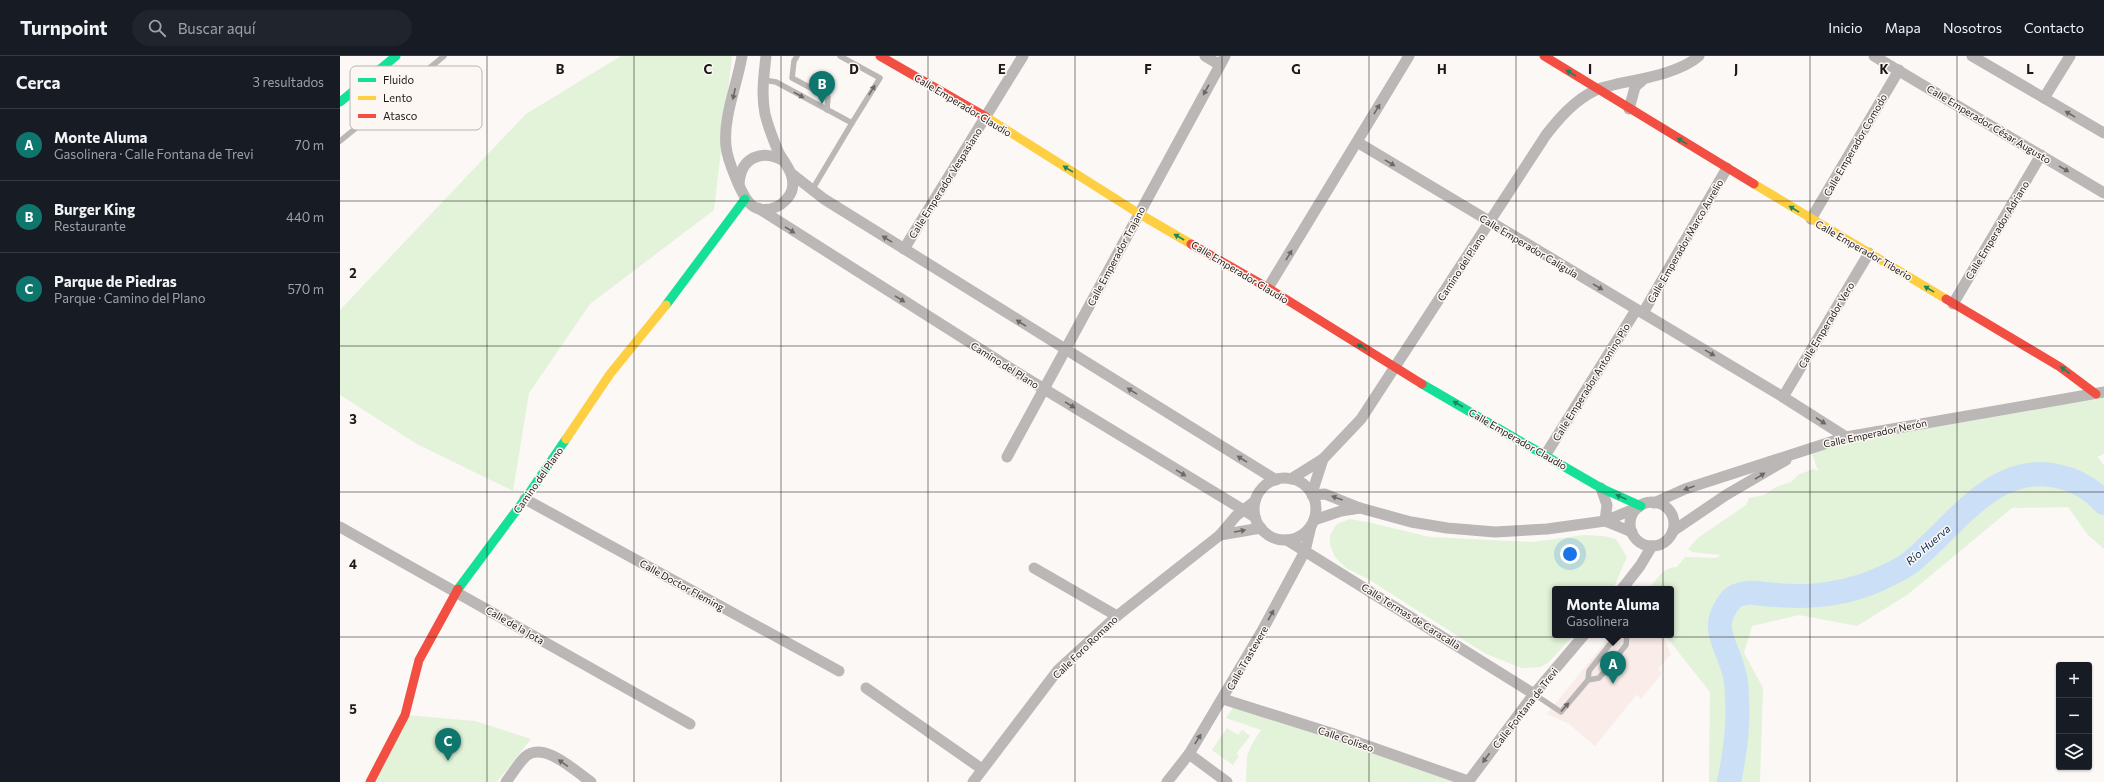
<!DOCTYPE html>
<html lang="es">
<meta charset="utf-8">
<style>
body{margin:0;font-family:Commissioner,sans-serif;background:#20242c;color:#f1f3f6}
.controls{position:absolute;right:12px;bottom:12px;display:grid;overflow:hidden;border-radius:4px;box-shadow:0 1px 3px #0004}
.controls button{width:36px;height:36px;display:grid;place-items:center;padding:0;border:0;border-bottom:1px solid #363941;background:#171b24;color:#f1f3f6;font:20px sans-serif}
.you{position:absolute;left:1230px;top:498px;width:14px;height:14px;margin:-10px;border:3px solid #fff;border-radius:50%;background:#1a73e8;box-shadow:0 0 0 6px #1a73e833}
.badge{display:grid;place-items:center;width:26px;height:26px;border-radius:50%;background:#0f766e;color:#fff;font-size:13px;font-weight:700}
.pin{position:absolute;translate:-50% -33px;filter:drop-shadow(0 1px 2px #0008)}
.pin::after{content:'';position:absolute;top:21px;width:14px;height:12px;background:inherit;clip-path:polygon(0 0,100% 0,50% 100%)}
.popup{position:absolute;left:1212px;top:530px;width:122px;height:52px;box-sizing:border-box;display:grid;place-content:center;border-radius:4px;background:#171b24;filter:drop-shadow(0 1px 3px #0005);font-size:13px;white-space:nowrap;color:#9ea1a6}
.popup b{font-size:15px;color:#f1f3f6}
.popup::after{content:'';position:absolute;left:50%;top:100%;margin-left:-8px;border:8px solid transparent;border-top-color:#171b24}
.list{margin:0;padding:0;list-style:none}
h2{display:flex;justify-content:space-between;align-items:center;height:52px;margin:0;padding:0 16px;font-size:17px}
h2 small{font-size:13px;font-weight:400;color:#9ea1a6}
.list li{display:grid;grid-template-columns:26px 1fr auto;gap:12px;align-items:center;box-sizing:border-box;height:72px;padding:0 16px;border-top:1px solid #363941}
.list b{display:block;font-size:15px;white-space:nowrap}
.list p{margin:0;font-size:13px;white-space:nowrap;color:#9ea1a6}
.list em{font-size:13px;font-style:normal;color:#9ea1a6}
.icon{flex:none;width:22px;height:22px;fill:none;stroke:currentColor;stroke-width:2;stroke-linecap:round;stroke-linejoin:round}
.map{position:relative;flex:none;width:1764px;height:726px;overflow:hidden}
header{display:flex;align-items:center;gap:24px;box-sizing:border-box;height:56px;padding:0 20px;background:#171b24;border-bottom:1px solid #363941}
header strong{font-size:19px}
nav{display:flex;gap:22px;margin-inline-start:auto;font-size:14px}
.search{width:280px;height:36px;background:#20242c;display:flex;align-items:center;gap:10px;box-sizing:border-box;padding:0 14px;border-radius:22px;color:#9ea1a6;font-size:15px}
main{display:flex}
aside{flex:1;background:#171b24}
.map>svg:first-child{display:block}
</style>
<header>
<strong>Turnpoint</strong>
<div class="search"><svg class="icon" aria-label="search" viewBox="0 0 24 24"><circle cx="10" cy="10" r="6"/><path d="M15 15l6 6"/></svg>Buscar aquí</div>
<nav><a>Inicio</a><a>Mapa</a><a>Nosotros</a><a>Contacto</a></nav>
</header>
<main>
<aside>
<h2>Cerca<small>3 resultados</small></h2>
<ul class="list">
<li><span class="badge">A</span><div><b>Monte Aluma</b><p>Gasolinera · Calle Fontana de Trevi</p></div><em>70 m</em></li>
<li><span class="badge">B</span><div><b>Burger King</b><p>Restaurante</p></div><em>440 m</em></li>
<li><span class="badge">C</span><div><b>Parque de Piedras</b><p>Parque · Camino del Plano</p></div><em>570 m</em></li>
</ul>
</aside>
<div class="map">
<svg width="1764" height="726" viewBox="0 0 1764 726">
<rect width="100%" height="100%" fill="#fbf8f6"/>
<path fill="#f9ece9" d="M 1271,579 L 1322,579 L 1331,598 L 1318,613 L 1322,617 L 1301,643 L 1297,638 L 1255,690 L 1229,668 L 1207,658 Z"/>
<g fill="#e2f3d9">
<path d="M 281,0 L 392,0 L 374,154 L 250,248 L 189,337 L 173,435 L 77,388 L 0,339 L 0,254 L 186,58 Z"/>
<path d="M 1764,336 L 1764,398 L 1757,401 L 1764,409 L 1764,493 L 1748,479 L 1728,451 L 1672,452 L 1567,539 L 1517,570 L 1459,559 L 1412,570 L 1404,597 L 1423,632 L 1420,726 L 1369,726 L 1370,636 L 1325,579 L 1331,579 L 1331,533 L 1309,533 C 1317,523 1323,511 1337,511 L 1345,501 L 1376,502 L 1381,499 L 1352,496 L 1348,493 L 1358,482 L 1406,449 L 1409,442 L 1424,439 L 1436,431 L 1451,426 L 1458,419 L 1473,413 L 1478,415 L 1470,392 Z"/>
<path d="M 1009,463 L 1027,466 L 1090,481 L 1193,486 L 1244,479 L 1264,480 L 1276,483 L 1287,501 L 1273,533 L 1215,533 L 1215,579 L 1234,579 L 1208,607 L 1200,611 L 1182,612 L 1146,598 L 1028,523 L 1006,512 L 995,501 L 990,489 L 990,479 L 996,469 Z"/>
<path d="M 895,649 L 1117,726 L 906,726 L 907,700 L 912,688 L 921,674 L 886,662 Z"/>
<path d="M 65,659 L 135,665 L 191,683 L 157,726 L 33,726 Z"/>
<path d="M 887,672 L 898,679 L 902,674 L 910,680 L 896,698 L 899,700 L 893,709 L 872,694 Z"/>
</g>
<g fill="none" stroke-linecap="round" stroke-linejoin="round">
<path stroke="#cbe0f7" stroke-width="24" d="M 1389,726 C 1395,698 1399,669 1397,641 C 1397,632 1396,622 1393,613 C 1386,587 1369,571 1390,545 C 1394,538 1408,536 1415,537 C 1456,542 1493,542 1533,526 C 1544,521 1561,514 1571,506 C 1614,471 1654,406 1717,420 C 1736,424 1751,432 1764,447"/>
<g stroke="#bab7b6" stroke-width="5.5">
<path d="M 457,0 L 454,5 L 452,22 L 488,41 L 487,54"/>
<path d="M 500,0 L 540,22 L 512,67"/>
<path d="M 424,24 L 436,26 L 512,67 L 472,134"/>
<path d="M 0,85 L 104,0"/>
<path d="M 1248,624 L 1249,615 L 1277,579"/>
<path d="M 1194,638 L 1221,656 L 1248,624 L 1259,622 L 1286,589 L 1287,579"/>
</g>
<g stroke="#bab7b6" stroke-width="11">
<path d="M 402,0 C 397,29 383,61 386,90 C 387,102 392,113 397,125 C 404,141 412,161 436,151 C 443,148 450,141 452,134 C 456,117 444,108 438,95 C 433,83 428,70 425,58 C 421,38 424,19 426,0"/>
<path d="M 865,0 L 880,9"/>
<path d="M 1534,0 L 1764,137"/>
<path d="M 1632,0 L 1764,77"/>
<path d="M 1704,42 L 1730,0"/>
<path d="M 1289,53 L 1295,31 L 1304,23"/>
<path d="M 1017,86 L 1443,341 L 1506,381"/>
<path d="M 452,118 L 484,143 L 936,424"/>
<path d="M 399,129 C 400,102 421,92 444,105"/>
<path d="M 418,152 L 686,322 L 915,461"/>
<path d="M 1471,163 L 1559,14"/>
<path d="M 564,193 L 683,0"/>
<path d="M 928,232 L 1069,0"/>
<path d="M 1613,248 L 1701,99"/>
<path d="M 1303,257 L 1387,112"/>
<path d="M 1443,341 L 1529,197"/>
<path d="M 1206,398 L 1296,254"/>
<path d="M 667,401 L 885,0"/>
<circle cx="945" cy="453" r="31"/>
<path d="M 951,423 L 983,403 L 1021,363 L 1206,79 C 1220,61 1235,44 1256,34 C 1262,31 1270,30 1277,28 C 1301,23 1340,17 1359,0"/>
<path d="M 1261,432 L 1267,449 L 1265,465"/>
<path d="M 972,437 L 983,403"/>
<path d="M 972,439 L 985,438 L 1020,452 L 1071,466 L 1107,472 L 1155,476 L 1207,473 L 1265,465 L 1299,451"/>
<path d="M 185,443 L 499,615"/>
<circle cx="1312" cy="468" r="22"/>
<path d="M 1314,447 L 1345,433 L 1506,381 L 1764,336"/>
<path d="M 974,464 L 1001,455 L 1020,452"/>
<path d="M 1265,465 L 1292,476"/>
<path d="M 0,471 L 350,668"/>
<path d="M 1333,475 L 1386,439 L 1446,404"/>
<path d="M 880,479 L 921,472"/>
<path d="M 947,484 L 1194,638"/>
<path d="M 694,512 L 777,560"/>
<path d="M 1282,533 L 1300,510 L 1312,490"/>
<path d="M 526,632 L 642,713"/>
<path d="M 883,643 L 991,677 L 1128,725"/>
<path d="M 849,698 L 887,726"/>
<path d="M 166,726 C 172,718 178,708 185,701 C 203,684 235,715 251,726"/>
<path d="M 633,726 L 718,614 L 777,560 L 880,479 L 896,460 L 915,445"/>
<path d="M 827,726 L 849,698 L 922,575 L 965,495 L 971,470"/>
<path d="M 1128,726 L 1194,638 L 1244,579"/>
</g>
<g stroke="#16e098" stroke-width="9">
<path d="M 0,46 L 56,0"/>
<path d="M 326,249 L 405,143"/>
<path d="M 1082,328 L 1261,432 L 1301,450"/>
<path d="M 118,533 L 185,443 L 226,383"/>
</g>
<g stroke="#ffcf43" stroke-width="9">
<path d="M 646,61 L 798,157 L 851,188"/>
<path d="M 1414,128 L 1606,243"/>
<path d="M 226,383 L 270,318 L 326,249"/>
</g>
<g stroke="#f24e42" stroke-width="9">
<path d="M 540,0 L 646,61"/>
<path d="M 1204,0 L 1414,128"/>
<path d="M 851,188 L 928,232 L 1082,328"/>
<path d="M 1606,243 L 1720,311 L 1756,338"/>
<path d="M 30,726 L 65,659 L 79,604 L 118,533"/>
</g>
</g>
<defs><path id="oneway-solid" d="M-6-.8H1V-3.2L6.5 0L1 3.2V.8H-6Z"/></defs>
<g fill="#1a865e">
<use href="#oneway-solid" transform="translate(1231 17) rotate(-148)"/>
<use href="#oneway-solid" transform="translate(1342 85) rotate(-149)"/>
<use href="#oneway-solid" transform="translate(728 113) rotate(-148)"/>
<use href="#oneway-solid" transform="translate(1454 153) rotate(-149)"/>
<use href="#oneway-solid" transform="translate(839 181) rotate(-150)"/>
<use href="#oneway-solid" transform="translate(1589 233) rotate(-149)"/>
<use href="#oneway-solid" transform="translate(1022 291) rotate(-148)"/>
<use href="#oneway-solid" transform="translate(1725 314) rotate(-144)"/>
<use href="#oneway-solid" transform="translate(1118 348) rotate(-150)"/>
<use href="#oneway-solid" transform="translate(1281 441) rotate(-156)"/>
</g>
<g fill="#6c6866">
<use href="#oneway-solid" transform="translate(532 34) rotate(-58)"/>
<use href="#oneway-solid" transform="translate(866 34) rotate(119)"/>
<use href="#oneway-solid" transform="translate(394 38) rotate(102)"/>
<use href="#oneway-solid" transform="translate(459 39) rotate(29)"/>
<use href="#oneway-solid" transform="translate(1037 53) rotate(-59)"/>
<use href="#oneway-solid" transform="translate(1730 58) rotate(-149)"/>
<use href="#oneway-solid" transform="translate(1050 107) rotate(31)"/>
<use href="#oneway-solid" transform="translate(1724 113) rotate(31)"/>
<use href="#oneway-solid" transform="translate(450 174) rotate(32)"/>
<use href="#oneway-solid" transform="translate(547 183) rotate(-148)"/>
<use href="#oneway-solid" transform="translate(949 199) rotate(-59)"/>
<use href="#oneway-solid" transform="translate(1258 231) rotate(31)"/>
<use href="#oneway-solid" transform="translate(560 243) rotate(32)"/>
<use href="#oneway-solid" transform="translate(681 267) rotate(-148)"/>
<use href="#oneway-solid" transform="translate(1370 297) rotate(31)"/>
<use href="#oneway-solid" transform="translate(792 335) rotate(-148)"/>
<use href="#oneway-solid" transform="translate(730 349) rotate(32)"/>
<use href="#oneway-solid" transform="translate(1481 365) rotate(33)"/>
<use href="#oneway-solid" transform="translate(902 403) rotate(-148)"/>
<use href="#oneway-solid" transform="translate(841 417) rotate(32)"/>
<use href="#oneway-solid" transform="translate(1420 420) rotate(-32)"/>
<use href="#oneway-solid" transform="translate(1349 432) rotate(160)"/>
<use href="#oneway-solid" transform="translate(997 442) rotate(-160)"/>
<use href="#oneway-solid" transform="translate(900 475) rotate(-10)"/>
<use href="#oneway-solid" transform="translate(931 559) rotate(-61)"/>
<use href="#oneway-solid" transform="translate(1225 651) rotate(-48)"/>
<use href="#oneway-solid" transform="translate(858 683) rotate(-58)"/>
<use href="#oneway-solid" transform="translate(1146 702) rotate(127)"/>
<use href="#oneway-solid" transform="translate(223 707) rotate(-145)"/>
</g>
<path fill="none" stroke="#1e1916" stroke-width="1" stroke-opacity="0.55" d="M 147,0 L 147,726M 294,0 L 294,726M 441,0 L 441,726M 588,0 L 588,726M 735,0 L 735,726M 882,0 L 882,726M 1029,0 L 1029,726M 1176,0 L 1176,726M 1323,0 L 1323,726M 1470,0 L 1470,726M 1617,0 L 1617,726M 0,145 L 1764,145M 0,290 L 1764,290M 0,436 L 1764,436M 0,581 L 1764,581"/>
<g text-anchor="middle" stroke-width="3" stroke-linejoin="round" paint-order="stroke">
<g font-size="10" fill="#1e1916" stroke="#fdf7f4">
<text transform="translate(623 49) rotate(31)" y="4">Calle Emperador Claudio</text>
<text transform="translate(1649 68) rotate(31)" y="4">Calle Emperador César Augusto</text>
<text transform="translate(1515 89) rotate(-60)" y="4">Calle Emperador Comodo</text>
<text transform="translate(605 127) rotate(-58)" y="4">Calle Emperador Vespasiano</text>
<text transform="translate(1657 174) rotate(-59)" y="4">Calle Emperador Adriano</text>
<text transform="translate(1345 185) rotate(-60)" y="4">Calle Emperador Marco Aurelio</text>
<text transform="translate(1189 190) rotate(31)" y="4">Calle Emperador Calígula</text>
<text transform="translate(1524 194) rotate(30)" y="4">Calle Emperador Tiberio</text>
<text transform="translate(776 200) rotate(-62)" y="4">Calle Emperador Trajano</text>
<text transform="translate(1121 211) rotate(-57)" y="4">Camino del Plano</text>
<text transform="translate(900 216) rotate(31)" y="4">Calle Emperador Claudio</text>
<text transform="translate(1486 269) rotate(-59)" y="4">Calle Emperador Vero</text>
<text transform="translate(665 309) rotate(32)" y="4">Camino del Plano</text>
<text transform="translate(1251 326) rotate(-58)" y="4">Calle Emperador Antonino Pio</text>
<text transform="translate(1535 377) rotate(-12)" y="4">Calle Emperador Nerón</text>
<text transform="translate(1178 383) rotate(30)" y="4">Calle Emperador Claudio</text>
<text transform="translate(198 424) rotate(-55)" y="4">Camino del Plano</text>
<text transform="translate(342 529) rotate(29)" y="4">Calle Doctor Fleming</text>
<text transform="translate(1071 560) rotate(32)" y="4">Calle Termas de Caracalla</text>
<text transform="translate(175 569) rotate(30)" y="4">Calle de la Jota</text>
<text transform="translate(745 591) rotate(-44)" y="4">Calle Foro Romano</text>
<text transform="translate(907 602) rotate(-60)" y="4">Calle Trastevere</text>
<text transform="translate(1185 652) rotate(-52)" y="4">Calle Fontana de Trevi</text>
<text transform="translate(1006 683) rotate(19)" y="4">Calle Coliseo</text>
</g>
<g font-size="11" font-style="italic" fill="#012e54" stroke="#fdf7f4">
<text transform="translate(1588 489) rotate(-41)" y="4">Río Huerva</text>
</g>
</g>
<rect x="10" y="10" width="132" height="64" rx="6" fill="#fdf7f4" stroke="#bab4b1" stroke-width="1"/>
<rect x="18" y="22" width="18" height="4" fill="#16e098"/>
<rect x="18" y="40" width="18" height="4" fill="#ffcf43"/>
<rect x="18" y="58" width="18" height="4" fill="#f24e42"/>
<g font-size="11" fill="#1e1916">
<text x="43" y="28">Fluido</text>
<text x="43" y="46">Lento</text>
<text x="43" y="64">Atasco</text>
</g>
<g font-size="13" text-anchor="middle" font-weight="bold" fill="#1e1916" stroke="#fdf7f4" stroke-width="3" stroke-linejoin="round" paint-order="stroke">
<text x="220" y="18">B</text>
<text x="368" y="18">C</text>
<text x="514" y="18">D</text>
<text x="662" y="18">E</text>
<text x="808" y="18">F</text>
<text x="956" y="18">G</text>
<text x="1102" y="18">H</text>
<text x="1250" y="18">I</text>
<text x="1396" y="18">J</text>
<text x="1544" y="18">K</text>
<text x="1690" y="18">L</text>
<text x="13" y="222">2</text>
<text x="13" y="368">3</text>
<text x="13" y="513">4</text>
<text x="13" y="658">5</text>
</g>
</svg>
<div class="controls">
<button>+</button>
<button>−</button>
<button><svg class="icon" aria-label="layers" viewBox="0 0 24 24"><path d="M12 4l9 5-9 5-9-5zM3 14l9 5 9-5"/></svg></button>
</div>
<div class="you"></div>
<div class="pin badge" style="left:1273px;top:628px">A</div>
<div class="popup"><b>Monte Aluma</b>Gasolinera</div>
<div class="pin badge" style="left:482px;top:48px">B</div>
<div class="pin badge" style="left:108px;top:705px">C</div>
</div>
</main>
